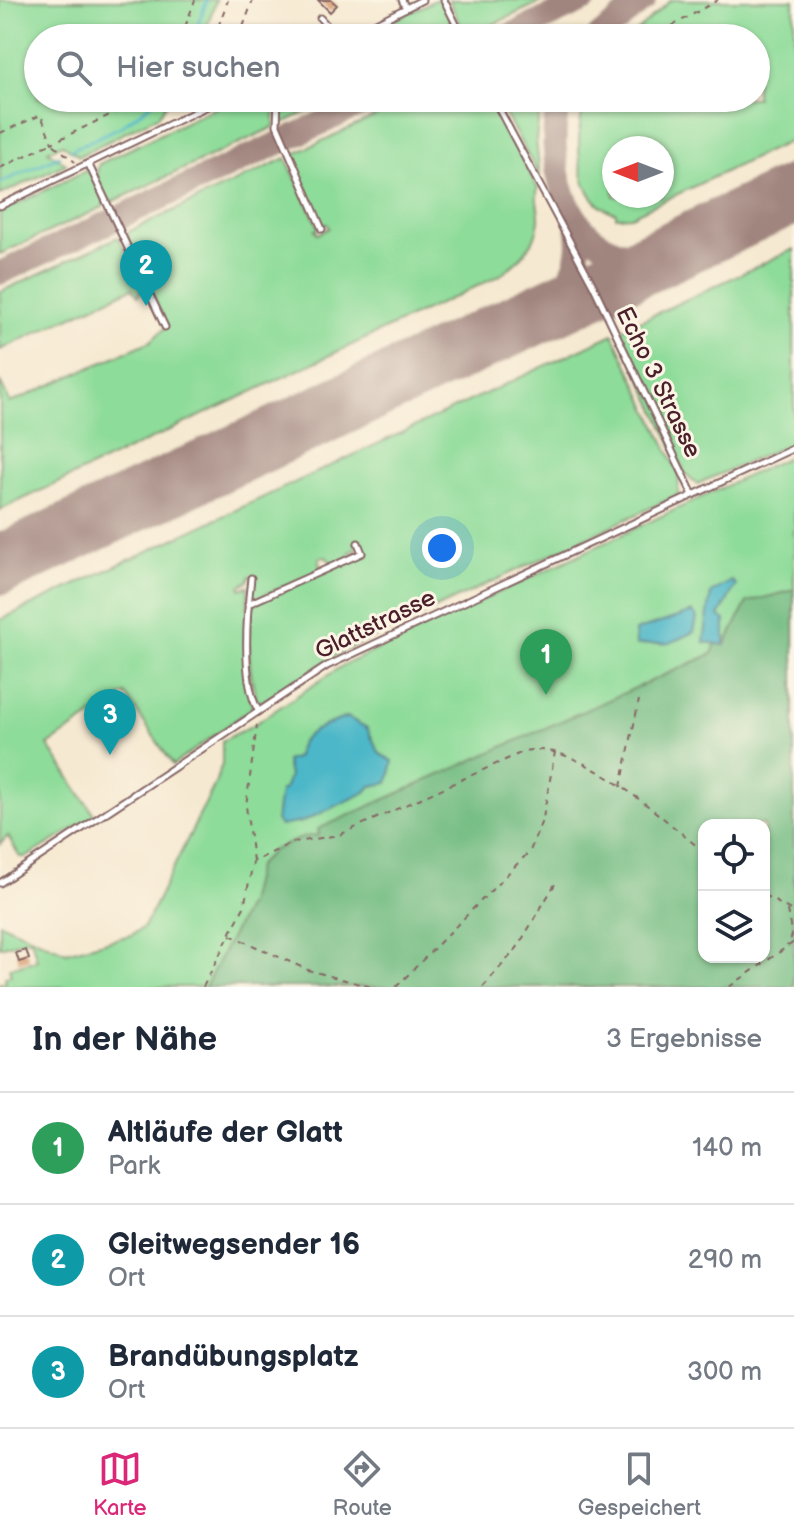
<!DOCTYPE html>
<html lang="de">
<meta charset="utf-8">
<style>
body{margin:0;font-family:"Balsamiq Sans",sans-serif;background:#f2f2f3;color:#1f2937}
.controls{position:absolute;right:24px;bottom:24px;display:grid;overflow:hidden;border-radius:16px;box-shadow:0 2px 6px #0004}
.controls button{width:72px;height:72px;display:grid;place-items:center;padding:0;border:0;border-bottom:2px solid #e0e1e3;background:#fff;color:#1f2937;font:40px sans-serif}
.compass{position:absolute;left:602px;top:136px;width:72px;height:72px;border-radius:50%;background:#fff;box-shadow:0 2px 6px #0004;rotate:270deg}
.you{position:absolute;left:442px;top:548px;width:28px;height:28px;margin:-20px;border:6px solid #fff;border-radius:50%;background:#1a73e8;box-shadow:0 0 0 12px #1a73e833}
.badge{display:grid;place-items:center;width:52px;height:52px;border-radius:50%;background:#db2777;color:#fff;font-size:26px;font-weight:700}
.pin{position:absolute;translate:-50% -66px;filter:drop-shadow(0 2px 4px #0008)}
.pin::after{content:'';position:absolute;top:42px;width:28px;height:24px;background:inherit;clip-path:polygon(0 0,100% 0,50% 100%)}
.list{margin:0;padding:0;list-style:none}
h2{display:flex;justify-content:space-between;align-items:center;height:104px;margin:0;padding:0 32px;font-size:34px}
h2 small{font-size:26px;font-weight:400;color:#747a83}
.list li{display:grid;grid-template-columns:52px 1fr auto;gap:24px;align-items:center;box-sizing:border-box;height:112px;padding:0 32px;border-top:2px solid #e0e1e3}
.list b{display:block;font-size:30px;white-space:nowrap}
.list p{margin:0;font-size:26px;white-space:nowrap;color:#747a83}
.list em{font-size:26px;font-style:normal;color:#747a83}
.icon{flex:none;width:44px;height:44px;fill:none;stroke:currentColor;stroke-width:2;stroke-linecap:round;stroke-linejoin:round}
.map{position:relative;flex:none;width:794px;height:987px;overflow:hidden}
.search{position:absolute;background:#fff;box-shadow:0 2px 6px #0004;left:24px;right:24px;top:24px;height:88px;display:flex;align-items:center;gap:20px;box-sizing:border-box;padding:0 28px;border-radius:44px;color:#747a83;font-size:30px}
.sheet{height:440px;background:#fff}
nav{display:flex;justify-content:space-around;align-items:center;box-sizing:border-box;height:112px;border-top:2px solid #e0e1e3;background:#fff;font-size:22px;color:#747a83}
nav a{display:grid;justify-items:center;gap:4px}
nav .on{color:#db2777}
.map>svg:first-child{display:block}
</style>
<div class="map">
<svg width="794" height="987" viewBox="0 0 794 987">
<rect width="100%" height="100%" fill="#fcf5e5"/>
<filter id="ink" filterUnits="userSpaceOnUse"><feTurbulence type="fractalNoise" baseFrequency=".0125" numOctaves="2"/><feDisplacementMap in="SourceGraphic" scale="16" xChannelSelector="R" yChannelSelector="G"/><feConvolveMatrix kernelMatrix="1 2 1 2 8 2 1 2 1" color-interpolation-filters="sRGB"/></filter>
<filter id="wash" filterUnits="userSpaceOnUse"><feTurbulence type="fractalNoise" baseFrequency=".006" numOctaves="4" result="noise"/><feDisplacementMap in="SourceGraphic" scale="32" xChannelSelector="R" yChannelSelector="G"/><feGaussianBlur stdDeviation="1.8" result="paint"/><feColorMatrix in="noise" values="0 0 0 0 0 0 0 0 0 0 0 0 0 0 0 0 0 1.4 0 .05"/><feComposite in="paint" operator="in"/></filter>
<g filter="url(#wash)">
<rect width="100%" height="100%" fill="#f6e9d1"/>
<g fill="#8edc9a" stroke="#6c7e62" stroke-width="2" fill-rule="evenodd">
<path d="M 0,0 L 216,0 L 203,38 L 38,38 L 38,98 L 171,98 L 158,116 L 79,156 L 62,144 L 48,151 L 66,164 L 0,195 Z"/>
<path d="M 435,0 L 441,0 L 459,38 L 358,38 Z"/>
<path d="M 449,0 L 545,0 L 466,37 Z"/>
<path d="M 671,0 L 794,0 L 794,139 L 631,216 L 616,217 L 616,213 C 571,201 576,132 585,98 L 756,98 L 756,38 L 629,38 ZM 614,148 L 662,148 L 662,196 L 614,196 Z"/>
<path d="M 235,98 L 275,98 L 274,127 L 112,202 C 102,194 94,176 99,164 Z"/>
<path d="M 281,98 L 336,98 L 283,123 L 279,119 Z"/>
<path d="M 414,98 L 490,98 L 538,189 C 534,200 540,209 539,220 C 536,247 519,261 499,276 L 0,510 L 0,382 L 10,403 L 151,341 L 167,326 L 128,240 L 128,232 L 286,158 L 319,228 L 315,230 L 318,234 L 329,228 L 327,224 L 323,225 L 290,156 Z"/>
<path d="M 496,98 L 541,98 L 536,140 L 540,177 Z"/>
<path d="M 89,169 L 104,201 L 103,207 L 0,254 L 0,212 Z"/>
<path d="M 118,237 L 144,286 L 138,296 L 132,288 L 0,350 L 0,292 Z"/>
<path d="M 794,249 L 794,442 L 697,484 L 685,473 L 619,331 Z"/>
<path d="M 613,334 L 679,474 L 678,495 L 344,651 L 260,703 C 249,693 246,621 252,605 L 365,553 L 359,540 L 355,542 L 357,549 L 350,552 L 351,556 L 333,564 L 325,556 L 319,558 L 320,570 L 258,598 L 251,596 L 253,577 L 250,576 L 248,581 L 240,586 L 241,589 L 248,586 L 247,657 L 252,708 L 173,765 L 125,694 L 48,745 L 95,816 L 27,857 L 20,857 L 8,836 L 0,844 L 0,620 Z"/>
<path d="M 794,454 L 794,987 L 0,987 L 0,983 L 6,983 L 5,976 L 11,975 L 9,968 L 37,960 L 31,938 L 0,947 L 0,923 L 66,952 L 131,935 L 144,927 L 214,786 L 222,764 L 222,741 L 253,725 L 342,666 ZM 704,825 L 764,825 L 764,957 L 704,957 Z"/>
</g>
<path fill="#72bc82" stroke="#5e6e56" stroke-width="2" fill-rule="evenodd" d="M 794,590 L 794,987 L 205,987 L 248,904 L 257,866 L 273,850 L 304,837 L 319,835 L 318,829 L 712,654 L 716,643 L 726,644 L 747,602 ZM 704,825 L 764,825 L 764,957 L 704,957 Z"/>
<g fill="#4cb7c8" stroke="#4b6b7a" stroke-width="2">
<path d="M 732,581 L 736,585 L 719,616 L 725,620 L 725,645 L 704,642 L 711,593 Z"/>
<path d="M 693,612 L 697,618 L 694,632 L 670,643 L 636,645 L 635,631 Z"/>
<path d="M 347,717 L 367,728 L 380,754 L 393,761 L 388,783 L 371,786 L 366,792 L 302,822 L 280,826 L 276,821 L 280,791 L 284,790 L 289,776 L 286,761 L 297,757 C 298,731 326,726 347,717 Z"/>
</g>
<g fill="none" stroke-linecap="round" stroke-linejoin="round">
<g stroke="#4cb7c8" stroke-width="3">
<path d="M 193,38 L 207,0"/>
<path d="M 71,150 L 122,126 L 159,98"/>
<path d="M 0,183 L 59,156"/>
</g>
<g stroke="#a0847e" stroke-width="24">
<path d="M 504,38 L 585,0"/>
<path d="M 597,38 L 644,0"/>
<path d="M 560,98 C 539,176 579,281 677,249"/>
<path d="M 0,273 L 375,98"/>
<path d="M 533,316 C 567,293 589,258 574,217"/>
</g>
<path stroke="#a0847e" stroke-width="60" d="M 0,565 L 794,194"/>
</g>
<g id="blocks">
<g fill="#d49768">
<path d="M 318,0 L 331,0 L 337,5 L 330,12 Z"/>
<path d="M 26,950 L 29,959 L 19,962 L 16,953 Z"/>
</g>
</g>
</g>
<g filter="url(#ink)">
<use href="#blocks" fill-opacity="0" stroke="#866665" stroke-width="2"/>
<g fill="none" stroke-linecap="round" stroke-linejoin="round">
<g stroke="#866665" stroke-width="9">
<g id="service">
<path d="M 402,0 L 406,8"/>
<path d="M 444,0 L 463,38"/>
<path d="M 320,18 L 338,38"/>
<path d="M 346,38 L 422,0"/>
<path d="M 278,98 L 277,125 L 322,229"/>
<path d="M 493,98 L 593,285 L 693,495"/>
<path d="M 88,163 L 165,327"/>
<path d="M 0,206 L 224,98"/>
<path d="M 251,578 C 247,611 241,681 258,710"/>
<path d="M 248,604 L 362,553 L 358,543"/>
<path d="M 0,883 L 327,666 L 794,448"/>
</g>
</g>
<g stroke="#866665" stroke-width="2" stroke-dasharray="6 6" stroke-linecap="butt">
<path d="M 181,38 L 195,0"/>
<path d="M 214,38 L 228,0"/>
<path d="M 239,38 L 253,0"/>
<path d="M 651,38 L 718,0"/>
<path d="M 186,109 L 190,98"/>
<path d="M 0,133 L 41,115 L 52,143 L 126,107 L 137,98"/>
<path d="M 0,168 L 52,143 L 75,162"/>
<path d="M 621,787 L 639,700"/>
<path d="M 253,861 L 246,806 L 257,725"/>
<path d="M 764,895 L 794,912"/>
<path d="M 787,910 L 792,936 L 787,946"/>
<path d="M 230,935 L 308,970 L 371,987"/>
<path d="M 203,987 L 244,907 L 253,862 L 291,843 L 339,835 L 525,751 C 578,739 664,820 704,852"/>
<path d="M 396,987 L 530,851 L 543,818 L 555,752"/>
<path d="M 483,987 L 517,948 L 555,884"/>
<path d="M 729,987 L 794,942"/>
</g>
<use href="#service" stroke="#fff" stroke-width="5"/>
</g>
</g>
<g text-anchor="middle" stroke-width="6" stroke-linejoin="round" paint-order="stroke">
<g font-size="24" fill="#4a1f2b" stroke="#fcf5e5">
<text transform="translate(659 382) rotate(64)" y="8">Echo 3 Strasse</text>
<text transform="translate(375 624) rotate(-26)" y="8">Glattstrasse</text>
</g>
</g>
</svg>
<div class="controls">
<button><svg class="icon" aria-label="locate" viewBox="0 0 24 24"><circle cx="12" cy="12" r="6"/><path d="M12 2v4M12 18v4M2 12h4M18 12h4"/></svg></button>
<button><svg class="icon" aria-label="layers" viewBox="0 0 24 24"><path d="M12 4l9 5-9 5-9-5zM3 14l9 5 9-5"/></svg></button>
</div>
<svg class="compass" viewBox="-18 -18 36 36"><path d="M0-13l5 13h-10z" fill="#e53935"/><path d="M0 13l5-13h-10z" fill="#747a83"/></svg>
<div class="you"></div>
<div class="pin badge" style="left:546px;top:695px;background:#2e9e5b">1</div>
<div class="pin badge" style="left:146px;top:306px;background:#0f9aa8">2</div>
<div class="pin badge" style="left:110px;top:755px;background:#0f9aa8">3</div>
<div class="search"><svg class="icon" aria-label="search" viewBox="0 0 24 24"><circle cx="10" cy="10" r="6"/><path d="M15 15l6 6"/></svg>Hier suchen</div>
</div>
<section class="sheet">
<h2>In der Nähe<small>3 Ergebnisse</small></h2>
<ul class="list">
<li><span class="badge" style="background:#2e9e5b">1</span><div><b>Altläufe der Glatt</b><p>Park</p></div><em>140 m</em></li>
<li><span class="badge" style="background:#0f9aa8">2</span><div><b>Gleitwegsender 16</b><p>Ort</p></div><em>290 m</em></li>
<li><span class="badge" style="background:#0f9aa8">3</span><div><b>Brandübungsplatz</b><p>Ort</p></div><em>300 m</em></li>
</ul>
</section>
<nav>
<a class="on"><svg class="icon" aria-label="map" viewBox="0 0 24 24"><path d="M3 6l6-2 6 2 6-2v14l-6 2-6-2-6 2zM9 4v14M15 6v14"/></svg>Karte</a>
<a><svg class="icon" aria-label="directions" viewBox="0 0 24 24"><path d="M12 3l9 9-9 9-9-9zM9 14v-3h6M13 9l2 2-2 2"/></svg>Route</a>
<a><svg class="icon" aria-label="saved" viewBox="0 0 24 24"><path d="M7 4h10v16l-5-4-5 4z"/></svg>Gespeichert</a>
</nav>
